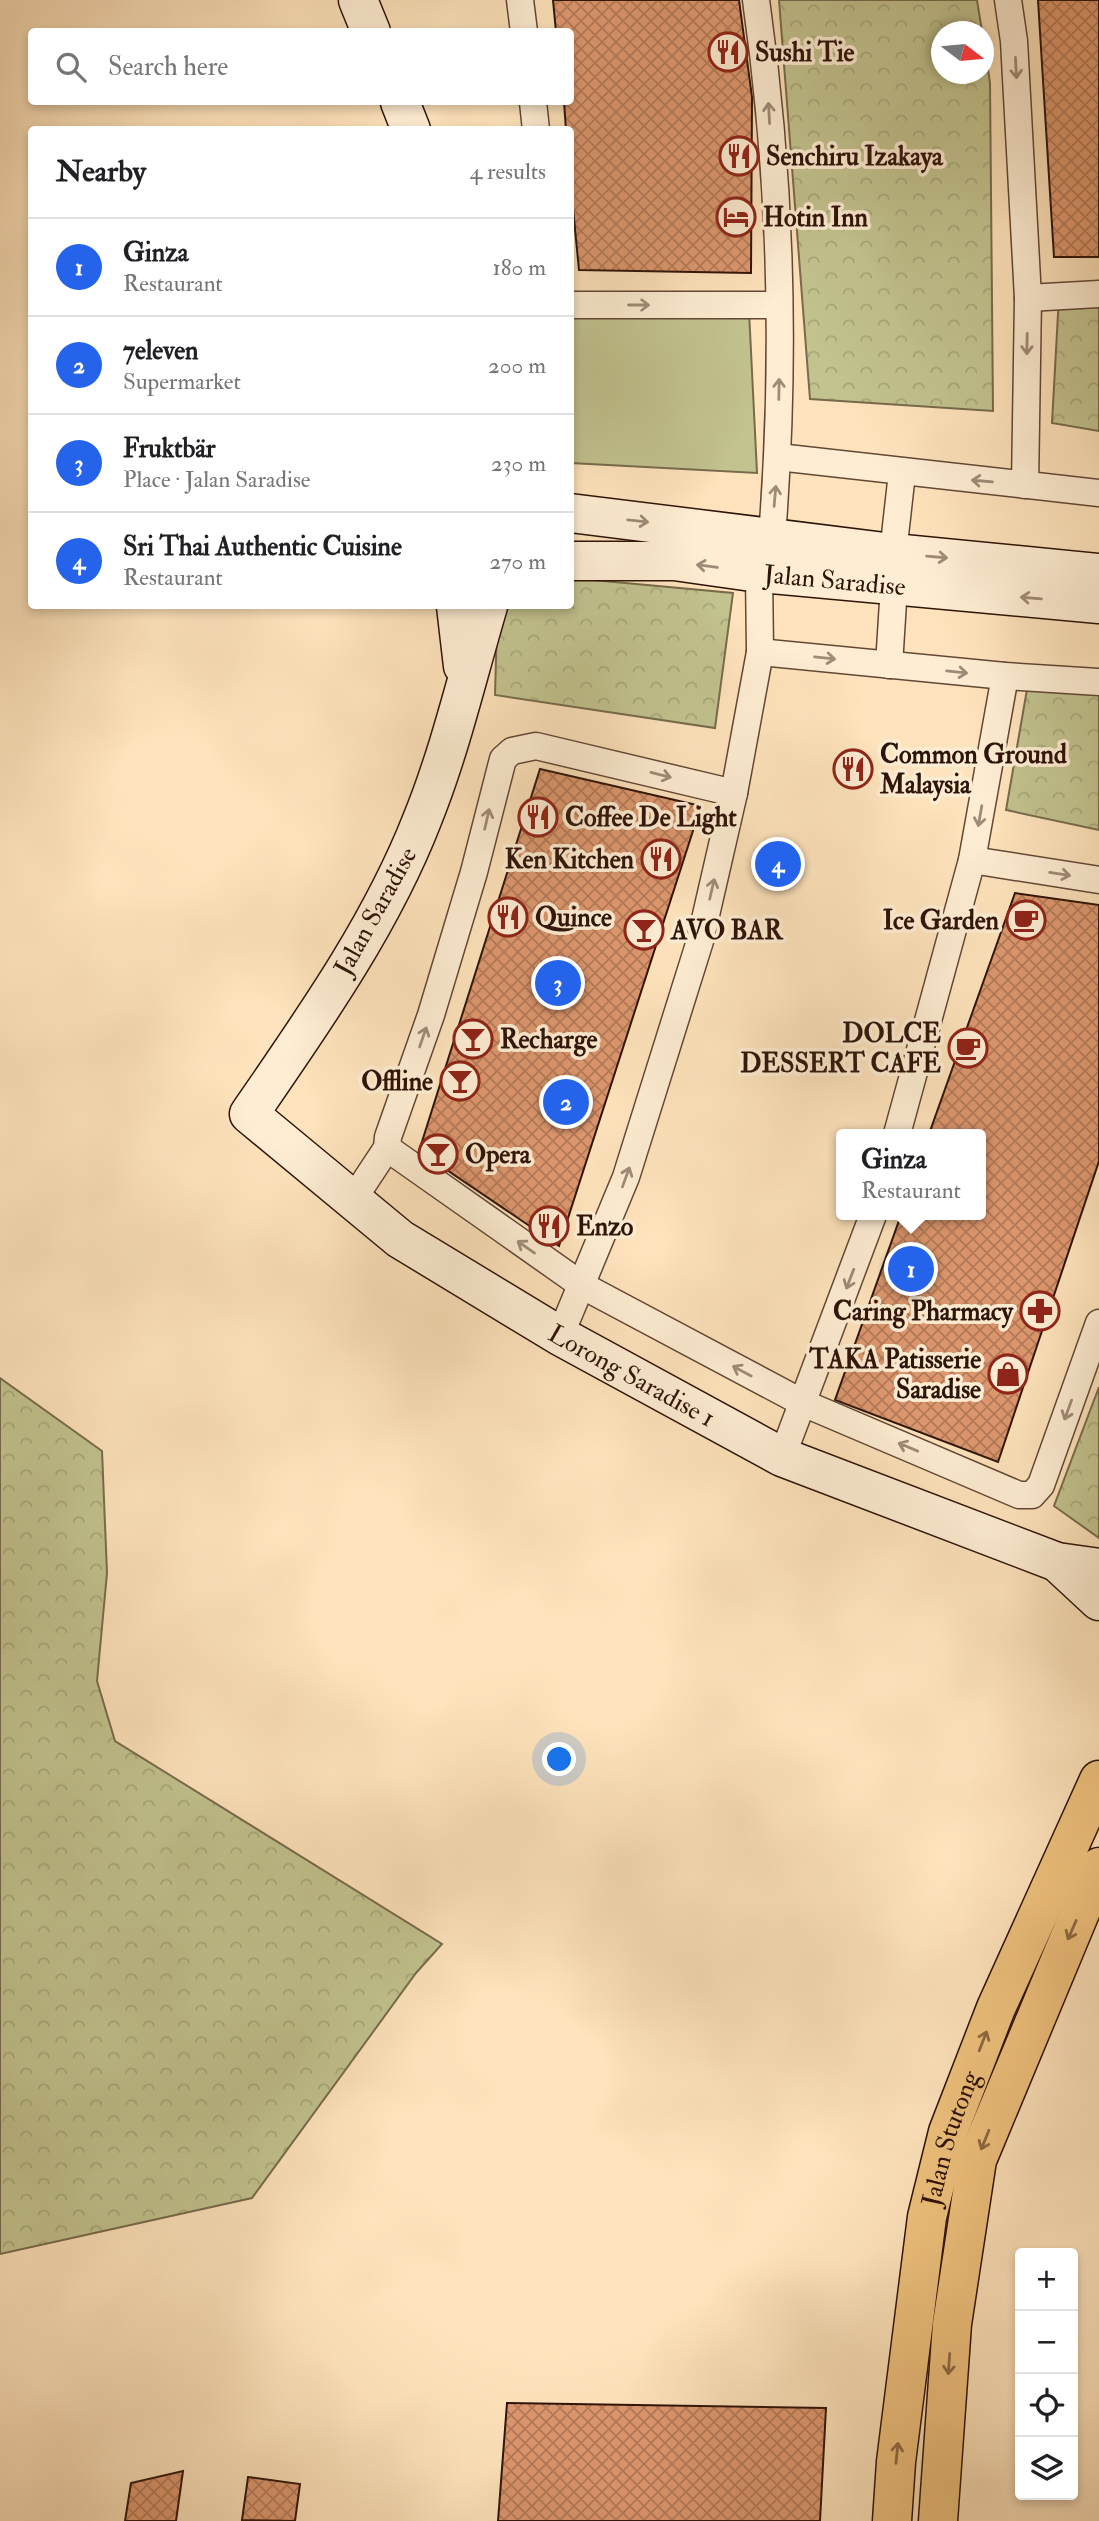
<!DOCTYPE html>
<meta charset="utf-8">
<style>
body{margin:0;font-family:"IM FELL Double Pica",serif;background:#f6f6f6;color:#202124}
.controls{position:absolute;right:21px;bottom:21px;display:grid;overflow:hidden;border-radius:7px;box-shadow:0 4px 10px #0003}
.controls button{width:63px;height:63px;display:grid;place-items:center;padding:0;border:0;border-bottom:2px solid #e0e0e0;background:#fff;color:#202124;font:35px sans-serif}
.compass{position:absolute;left:931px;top:21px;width:63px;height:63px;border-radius:50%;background:#fff;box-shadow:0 4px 10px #0003;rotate:106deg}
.you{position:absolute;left:560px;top:1760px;width:24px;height:24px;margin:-18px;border:5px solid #fff;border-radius:50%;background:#1a73e8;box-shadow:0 0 0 10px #1a73e833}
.badge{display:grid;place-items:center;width:46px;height:46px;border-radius:50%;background:#2563eb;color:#fff;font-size:23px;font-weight:700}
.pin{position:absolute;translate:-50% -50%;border:4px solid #fff;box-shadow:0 2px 7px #0006}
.popup{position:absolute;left:836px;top:1129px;width:150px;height:91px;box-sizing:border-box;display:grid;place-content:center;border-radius:7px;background:#fff;filter:drop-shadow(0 2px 5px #0005);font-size:23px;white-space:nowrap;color:#757577}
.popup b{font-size:26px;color:#202124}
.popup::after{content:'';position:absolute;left:50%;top:100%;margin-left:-14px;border:14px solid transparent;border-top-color:#fff}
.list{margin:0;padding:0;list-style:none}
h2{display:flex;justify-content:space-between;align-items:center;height:91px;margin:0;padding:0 28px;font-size:30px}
h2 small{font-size:23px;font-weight:400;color:#757577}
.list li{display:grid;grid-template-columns:46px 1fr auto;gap:21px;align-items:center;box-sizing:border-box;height:98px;padding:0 28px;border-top:2px solid #e0e0e0}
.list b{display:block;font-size:26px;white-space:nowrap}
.list p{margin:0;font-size:23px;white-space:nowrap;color:#757577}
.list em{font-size:23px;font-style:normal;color:#757577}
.icon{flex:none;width:38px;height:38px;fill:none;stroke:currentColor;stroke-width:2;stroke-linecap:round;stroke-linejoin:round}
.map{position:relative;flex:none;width:1099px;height:2521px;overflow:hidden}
.search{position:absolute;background:#fff;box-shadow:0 4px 10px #0003;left:28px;top:28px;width:546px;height:77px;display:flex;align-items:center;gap:18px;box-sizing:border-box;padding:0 24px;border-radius:7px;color:#757577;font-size:26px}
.panel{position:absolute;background:#fff;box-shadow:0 4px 10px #0003;left:28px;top:126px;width:546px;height:483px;border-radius:7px}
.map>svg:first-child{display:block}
</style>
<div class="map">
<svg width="1099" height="2521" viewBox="0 0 1099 2521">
<defs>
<pattern id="forest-crowns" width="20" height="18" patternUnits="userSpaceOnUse" patternTransform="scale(1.75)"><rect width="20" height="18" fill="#c2c38f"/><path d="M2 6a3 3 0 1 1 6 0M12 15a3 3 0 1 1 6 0" fill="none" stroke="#a7a77a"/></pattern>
<pattern id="building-cross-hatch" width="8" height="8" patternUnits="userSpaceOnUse" patternTransform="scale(1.75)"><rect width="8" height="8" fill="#dd976e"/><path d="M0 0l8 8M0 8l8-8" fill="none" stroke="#b47a58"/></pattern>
</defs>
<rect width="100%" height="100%" fill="#fee3bc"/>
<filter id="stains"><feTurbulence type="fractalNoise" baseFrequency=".00286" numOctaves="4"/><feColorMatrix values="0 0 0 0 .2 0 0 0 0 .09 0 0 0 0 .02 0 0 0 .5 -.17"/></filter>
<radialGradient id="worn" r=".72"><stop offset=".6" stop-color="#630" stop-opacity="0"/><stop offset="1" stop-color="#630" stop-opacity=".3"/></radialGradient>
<path fill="#c2c38f" stroke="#786b4c" stroke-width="2" d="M 570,309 L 749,311 L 757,473 L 571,463 Z"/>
<g fill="url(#forest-crowns)" stroke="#786b4c" stroke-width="2">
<path d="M 779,0 L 977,0 L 982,31 L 942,32 L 942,74 L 984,74 L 984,40 L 990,83 L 993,411 L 810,399 Z"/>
<path d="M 1059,296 L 1099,298 L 1099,431 L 1052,423 Z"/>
<path d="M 571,578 L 733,593 L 715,728 L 495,695 L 497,623 L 510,606 L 570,606 Z"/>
<path d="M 1029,678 L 1099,692 L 1099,830 L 1006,810 Z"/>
<path d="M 0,1378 L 102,1451 L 107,1573 L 97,1681 L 115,1741 L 442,1944 L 416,1973 L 252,2198 L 0,2254 Z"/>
<path d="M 1099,1387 L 1099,1538 L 1054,1506 Z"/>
</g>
<g fill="url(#building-cross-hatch)" stroke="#2e1308" stroke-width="2">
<path d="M 553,0 L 739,0 L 752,97 L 751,273 L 579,270 L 570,178 L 570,130 L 566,130 L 564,102 L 570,102 L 570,32 L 556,32 Z"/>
<path d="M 1038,0 L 1099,0 L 1099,257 L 1054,257 Z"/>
<path d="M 540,769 L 701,806 L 559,1246 L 419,1151 Z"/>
<path d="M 1015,893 L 1099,905 L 1099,1161 L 998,1462 L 835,1400 L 901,1215 L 981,1215 L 981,1134 L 929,1134 Z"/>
<path d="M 507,2403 L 826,2408 L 820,2521 L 498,2521 Z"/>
<path d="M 183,2471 L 176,2521 L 125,2521 L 131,2483 Z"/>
<path d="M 248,2477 L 300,2484 L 295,2521 L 242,2520 Z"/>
</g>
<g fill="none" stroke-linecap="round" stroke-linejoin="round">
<g stroke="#624735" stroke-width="29">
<g id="street">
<path d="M 520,0 L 524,32"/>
<path d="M 756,0 C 781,176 786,358 772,536"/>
<path d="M 1008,0 L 1014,41 L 1028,298 L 1025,485"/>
<path d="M 533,102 L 536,130"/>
<path d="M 1028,298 L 1099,294"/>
<path d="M 570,305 L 779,305"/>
<path d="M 778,457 L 1099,493"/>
<path d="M 893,553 L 902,473"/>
<path d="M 760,652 L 1005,676 L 1099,682"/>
<path d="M 889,665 L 894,586"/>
<path d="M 972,860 L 1099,880"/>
<path d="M 897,1134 L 972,860 L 1005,676"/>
<path d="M 387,1148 L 583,1286 L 803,1403 L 1019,1495 L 1032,1495 L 1041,1485 L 1099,1323"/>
<path d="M 352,1201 L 387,1148 L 388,1137 L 431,1015 L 474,872 L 503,759 L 512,751 L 536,746 L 734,793"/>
<path d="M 560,1336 L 626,1177 L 700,941 L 734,793 L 760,652 L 759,573"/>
<path d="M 782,1457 L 873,1215"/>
</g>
</g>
<g stroke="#2e1308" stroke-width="41">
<g id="secondary">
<path d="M 358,0 L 371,32"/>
<path d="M 400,102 L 411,130"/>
<path d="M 570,513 L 893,553 L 1099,573"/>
<path id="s1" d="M 570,561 L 674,561 L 759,573 L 1099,604"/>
<path d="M 456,606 L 463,666"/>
<path id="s2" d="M 488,606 C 467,677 450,751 422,820 C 381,925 313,1021 249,1114 L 400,1239 L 560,1336 L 782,1457 L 1057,1562 L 1099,1568"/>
<path d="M 1057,1562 L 1099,1601"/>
</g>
</g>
<g stroke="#2e1308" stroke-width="41">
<g id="primary">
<path id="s3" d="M 892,2521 L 896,2462 L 927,2217 L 948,2132 L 996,2008 L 1099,1780"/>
<path d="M 938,2521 L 952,2324 L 977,2160 L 1099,1867"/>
</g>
</g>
<use href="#street" stroke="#feedd3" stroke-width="26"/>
<use href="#secondary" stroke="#feedd3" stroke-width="38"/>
<use href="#primary" stroke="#efc27e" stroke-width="38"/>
</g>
<defs><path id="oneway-shaft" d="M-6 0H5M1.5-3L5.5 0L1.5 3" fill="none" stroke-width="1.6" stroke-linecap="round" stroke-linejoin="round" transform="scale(1.75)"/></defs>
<g stroke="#a08b78">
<use href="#oneway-shaft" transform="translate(1016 68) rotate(87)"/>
<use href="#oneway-shaft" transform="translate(769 113) rotate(-93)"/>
<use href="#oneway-shaft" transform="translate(639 305)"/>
<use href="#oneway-shaft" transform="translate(1027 344) rotate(91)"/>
<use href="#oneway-shaft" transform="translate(779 389) rotate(-89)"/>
<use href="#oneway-shaft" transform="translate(982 481) rotate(-175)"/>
<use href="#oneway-shaft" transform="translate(775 496) rotate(-85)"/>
<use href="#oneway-shaft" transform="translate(638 521) rotate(6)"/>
<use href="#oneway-shaft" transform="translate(937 557) rotate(5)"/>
<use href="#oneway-shaft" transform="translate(707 566) rotate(-172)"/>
<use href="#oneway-shaft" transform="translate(1031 598) rotate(-175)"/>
<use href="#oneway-shaft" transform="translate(825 658) rotate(6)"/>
<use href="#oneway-shaft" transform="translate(957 672) rotate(6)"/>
<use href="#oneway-shaft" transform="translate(661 775) rotate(14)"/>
<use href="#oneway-shaft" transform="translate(980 816) rotate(100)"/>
<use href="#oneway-shaft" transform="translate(487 819) rotate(-77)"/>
<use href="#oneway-shaft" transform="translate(1060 874) rotate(9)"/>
<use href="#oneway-shaft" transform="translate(712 889) rotate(-77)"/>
<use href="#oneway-shaft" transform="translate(423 1037) rotate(-71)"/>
<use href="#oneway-shaft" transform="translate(626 1177) rotate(-70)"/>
<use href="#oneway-shaft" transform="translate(526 1247) rotate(-145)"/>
<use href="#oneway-shaft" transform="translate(850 1279) rotate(111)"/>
<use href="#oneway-shaft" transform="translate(742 1371) rotate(-152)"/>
<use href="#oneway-shaft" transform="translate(1068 1410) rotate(110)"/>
<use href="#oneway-shaft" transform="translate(908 1447) rotate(-157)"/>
</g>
<g stroke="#8e6a43">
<use href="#oneway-shaft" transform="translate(1072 1930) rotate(114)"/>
<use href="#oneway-shaft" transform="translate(983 2041) rotate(-69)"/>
<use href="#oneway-shaft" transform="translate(985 2140) rotate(112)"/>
<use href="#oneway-shaft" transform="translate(949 2364) rotate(94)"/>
<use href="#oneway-shaft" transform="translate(897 2453) rotate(-84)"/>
</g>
<defs>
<g id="restaurant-ring" transform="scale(2.0125)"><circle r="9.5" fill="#feedd3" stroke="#8f2418" stroke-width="1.5"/><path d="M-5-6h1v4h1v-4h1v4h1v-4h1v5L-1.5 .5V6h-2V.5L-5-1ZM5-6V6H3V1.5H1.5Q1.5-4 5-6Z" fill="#8f2418"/></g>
<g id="hotel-ring" transform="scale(2.0125)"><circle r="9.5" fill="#feedd3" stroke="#8f2418" stroke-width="1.5"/><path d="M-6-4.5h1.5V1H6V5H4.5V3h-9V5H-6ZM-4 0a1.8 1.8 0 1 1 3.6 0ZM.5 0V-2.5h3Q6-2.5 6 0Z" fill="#8f2418"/></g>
<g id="cafe-ring" transform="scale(2.0125)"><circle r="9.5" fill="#feedd3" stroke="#8f2418" stroke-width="1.5"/><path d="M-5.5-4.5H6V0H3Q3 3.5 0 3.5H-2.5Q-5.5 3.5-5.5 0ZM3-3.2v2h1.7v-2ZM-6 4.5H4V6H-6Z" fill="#8f2418"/></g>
<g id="bar-ring" transform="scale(2.0125)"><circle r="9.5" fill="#feedd3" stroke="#8f2418" stroke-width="1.5"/><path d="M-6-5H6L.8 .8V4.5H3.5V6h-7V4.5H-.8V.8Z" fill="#8f2418"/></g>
<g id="pharmacy-ring" transform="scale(2.0125)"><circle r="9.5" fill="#feedd3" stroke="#8f2418" stroke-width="1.5"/><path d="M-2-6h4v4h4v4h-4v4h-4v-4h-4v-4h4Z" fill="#8f2418"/></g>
<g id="shop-ring" transform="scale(2.0125)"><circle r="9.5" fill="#feedd3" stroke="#8f2418" stroke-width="1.5"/><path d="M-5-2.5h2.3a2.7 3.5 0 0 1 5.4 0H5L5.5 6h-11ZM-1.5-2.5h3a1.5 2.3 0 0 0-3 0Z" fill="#8f2418"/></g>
</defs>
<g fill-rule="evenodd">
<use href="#restaurant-ring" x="728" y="52"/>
<use href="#restaurant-ring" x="739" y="156"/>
<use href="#hotel-ring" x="736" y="217"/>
<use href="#restaurant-ring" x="853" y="769"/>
<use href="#restaurant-ring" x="538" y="817"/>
<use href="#restaurant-ring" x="661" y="859"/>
<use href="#restaurant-ring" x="508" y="917"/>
<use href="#cafe-ring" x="1026" y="920"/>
<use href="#bar-ring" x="644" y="930"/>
<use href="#bar-ring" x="473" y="1039"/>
<use href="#cafe-ring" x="968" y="1048"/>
<use href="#bar-ring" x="460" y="1081"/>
<use href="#bar-ring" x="438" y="1154"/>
<use href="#restaurant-ring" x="549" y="1226"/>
<use href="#pharmacy-ring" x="1040" y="1311"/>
<use href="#shop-ring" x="1008" y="1374"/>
</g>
<g text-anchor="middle" stroke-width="7" stroke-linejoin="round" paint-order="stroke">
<g font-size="26" font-weight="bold" fill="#2e1308" stroke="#feedd3" text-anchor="start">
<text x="755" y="61">Sushi Tie</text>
<text x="766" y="165">Senchiru Izakaya</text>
<text x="763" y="226">Hotin Inn</text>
<text x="880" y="763">Common Ground<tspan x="880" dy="30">Malaysia</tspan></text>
<text x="565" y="826">Coffee De Light</text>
<text x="634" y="868" text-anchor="end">Ken Kitchen</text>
<text x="535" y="926">Quince</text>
<text x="999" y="929" text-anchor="end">Ice Garden</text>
<text x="671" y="939">AVO BAR</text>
<text x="941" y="1042" text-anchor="end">DOLCE<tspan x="941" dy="30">DESSERT CAFE</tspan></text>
<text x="500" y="1048">Recharge</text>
<text x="433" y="1090" text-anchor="end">Offline</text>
<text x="465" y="1163">Opera</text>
<text x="576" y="1235">Enzo</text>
<text x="1013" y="1320" text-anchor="end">Caring Pharmacy</text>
<text x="981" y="1368" text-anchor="end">TAKA Patisserie<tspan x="981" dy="30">Saradise</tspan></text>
</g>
<g font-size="26" fill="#2e1308" stroke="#feedd3">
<text dy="9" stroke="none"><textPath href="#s1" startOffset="266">Jalan Saradise</textPath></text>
<text transform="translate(375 911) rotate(-61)" y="9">Jalan Saradise</text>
<text dy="9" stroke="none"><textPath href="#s2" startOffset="1031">Lorong Saradise 1</textPath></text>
<text dy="9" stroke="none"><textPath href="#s3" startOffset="388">Jalan Stutong</textPath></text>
</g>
</g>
<rect width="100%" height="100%" filter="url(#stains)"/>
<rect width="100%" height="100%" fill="url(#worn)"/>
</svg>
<div class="controls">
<button>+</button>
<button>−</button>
<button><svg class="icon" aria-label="locate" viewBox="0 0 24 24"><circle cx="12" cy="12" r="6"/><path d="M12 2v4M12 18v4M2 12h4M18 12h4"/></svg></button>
<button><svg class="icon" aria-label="layers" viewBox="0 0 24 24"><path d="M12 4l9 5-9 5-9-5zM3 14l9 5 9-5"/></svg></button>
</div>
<svg class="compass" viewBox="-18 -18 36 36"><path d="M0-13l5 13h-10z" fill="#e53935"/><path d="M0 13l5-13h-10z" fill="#757577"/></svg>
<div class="you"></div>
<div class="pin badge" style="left:911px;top:1269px">1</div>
<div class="popup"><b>Ginza</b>Restaurant</div>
<div class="pin badge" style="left:566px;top:1102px">2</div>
<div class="pin badge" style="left:558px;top:983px">3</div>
<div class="pin badge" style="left:778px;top:864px">4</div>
<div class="search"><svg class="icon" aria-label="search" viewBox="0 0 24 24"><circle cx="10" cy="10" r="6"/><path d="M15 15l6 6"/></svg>Search here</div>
<section class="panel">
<h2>Nearby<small>4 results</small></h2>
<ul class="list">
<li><span class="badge">1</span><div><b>Ginza</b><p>Restaurant</p></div><em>180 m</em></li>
<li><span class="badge">2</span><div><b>7eleven</b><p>Supermarket</p></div><em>200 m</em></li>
<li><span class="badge">3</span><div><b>Fruktbär</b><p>Place · Jalan Saradise</p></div><em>230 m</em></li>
<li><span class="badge">4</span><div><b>Sri Thai Authentic Cuisine</b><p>Restaurant</p></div><em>270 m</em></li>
</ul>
</section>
</div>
